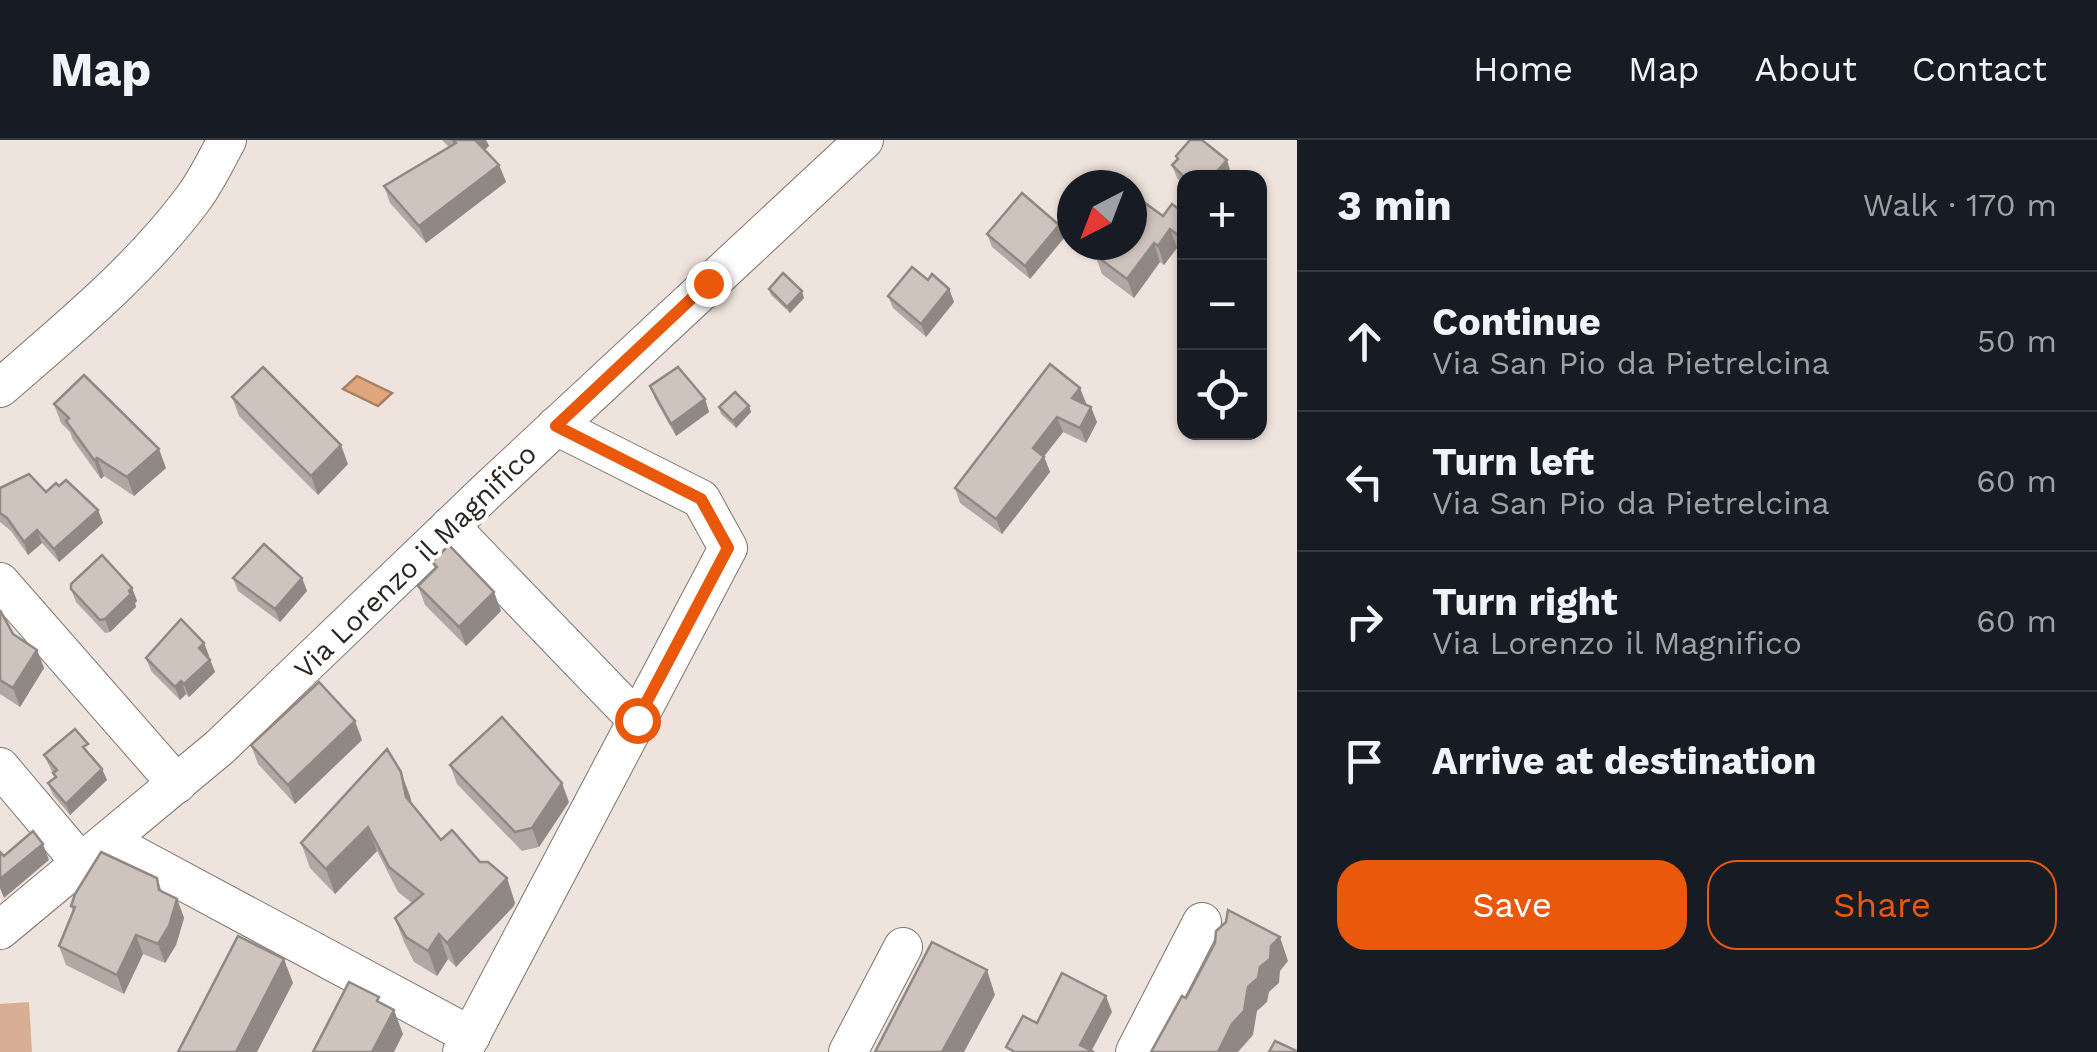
<!DOCTYPE html>
<meta charset="utf-8">
<style>
body{margin:0;font-family:"Work Sans",sans-serif;background:#242831;color:#f1f3f6}
.controls{position:absolute;right:30px;top:30px;display:grid;overflow:hidden;border-radius:20px;box-shadow:0 2px 8px #0004}
.controls button{width:90px;height:90px;display:grid;place-items:center;padding:0;border:0;border-bottom:2px solid #363941;background:#171b24;color:#f1f3f6;font:50px sans-serif}
.compass{position:absolute;left:1057px;top:30px;width:90px;height:90px;border-radius:50%;background:#171b24;box-shadow:0 2px 8px #0004;rotate:222deg}
.stop{position:absolute;width:30px;height:30px;margin:-22px;border:8px solid #ea580c;border-radius:50%;background:#fff}
.stop.end{background:#ea580c;border-color:#fff;box-shadow:0 2px 10px #0008}
.list{margin:0;padding:0;list-style:none}
h2{display:flex;justify-content:space-between;align-items:center;height:130px;margin:0;padding:0 40px;font-size:42px}
h2 small{font-size:32px;font-weight:400;color:#9ea1a6}
.list li{display:grid;grid-template-columns:65px 1fr auto;gap:30px;align-items:center;box-sizing:border-box;height:140px;padding:0 40px;border-top:2px solid #363941}
.list b{display:block;font-size:38px;white-space:nowrap}
.list p{margin:0;font-size:32px;white-space:nowrap;color:#9ea1a6}
.list em{font-size:32px;font-style:normal;color:#9ea1a6}
.actions{display:flex;gap:20px;padding:30px 40px}
.actions a{flex:1;padding:22px 0;border:2px solid #ea580c;border-radius:30px;text-align:center;font-size:35px;color:#ea580c}
.actions .main{background:#ea580c;color:#fff}
.icon{flex:none;width:55px;height:55px;fill:none;stroke:currentColor;stroke-width:2;stroke-linecap:round;stroke-linejoin:round}
.map{position:relative;flex:none;width:1297px;height:912px;overflow:hidden}
header{display:flex;align-items:center;gap:60px;box-sizing:border-box;height:140px;padding:0 50px;background:#171b24;border-bottom:2px solid #363941}
header strong{font-size:48px}
nav{display:flex;gap:55px;margin-inline-start:auto;font-size:35px}
main{display:flex}
aside{flex:1;background:#171b24}
.map>svg:first-child{display:block}
</style>
<header>
<strong>Map</strong>
<nav><a>Home</a><a>Map</a><a>About</a><a>Contact</a></nav>
</header>
<main>
<div class="map">
<svg width="1297" height="912" viewBox="0 0 1297 912">
<rect width="100%" height="100%" fill="#efe4dd"/>
<path fill="#d8af94" d="M 29,862 L 32,912 L 0,912 L 0,864 Z"/>
<path fill="#e0a67d" stroke="#a97f61" stroke-width="2.5" d="M 357,236 L 392,253 L 378,266 L 343,249 Z"/>
<g fill="none" stroke-linecap="round" stroke-linejoin="round">
<g stroke="#7e756e" stroke-width="40">
<g id="minor">
<path d="M 0,248 C 68,189 138,132 192,60 C 206,42 216,20 227,0"/>
<path d="M 450,386 L 637,580"/>
<path d="M 0,442 L 177,644"/>
<path d="M 0,627 L 81,723"/>
<path d="M 108,701 L 471,896"/>
<path d="M 0,790 L 220,607 L 489,349 L 864,0"/>
<path d="M 462,912 L 728,408 L 701,359 L 556,286"/>
<path d="M 848,912 L 903,807"/>
<path d="M 1135,912 L 1202,782"/>
</g>
</g>
<use href="#minor" stroke="#fff" stroke-width="38"/>
</g>
<g fill="#b1a8a3">
<path d="M 442,0 L 486,0 L 489,6 L 485,10 L 499,25 L 506,42 L 426,103 L 390,63 L 384,46 L 449,7 Z"/>
<path d="M 1176,16 L 1231,33 L 1228,38 L 1184,38 L 1184,46 L 1177,38 L 1172,25 L 1177,20 Z"/>
<path d="M 1184,73 L 1184,114 L 1177,108 L 1164,125 L 1160,122 L 1134,158 L 1102,134 L 1095,115 Z"/>
<path d="M 1059,85 L 1064,98 L 1030,139 L 992,107 L 987,94 Z"/>
<path d="M 928,140 L 949,149 L 954,162 L 926,197 L 893,168 L 888,156 Z"/>
<path d="M 769,149 L 804,158 L 790,173 L 771,155 Z"/>
<path d="M 650,246 L 705,259 L 709,272 L 676,296 L 655,259 Z"/>
<path d="M 1080,248 L 1085,264 L 1097,282 L 1086,303 L 1063,292 L 1044,316 L 1050,332 L 1002,394 L 960,363 L 955,348 Z"/>
<path d="M 232,257 L 348,324 L 318,355 L 239,276 Z"/>
<path d="M 54,264 L 166,328 L 134,356 L 104,336 L 101,339 L 73,300 L 70,292 L 61,283 Z"/>
<path d="M 749,266 L 751,272 L 736,288 L 721,274 L 719,267 Z"/>
<path d="M 59,346 L 98,370 L 103,383 L 59,422 L 42,403 L 28,415 L 11,391 L 0,382 L 0,348 L 46,352 Z"/>
<path d="M 432,422 L 494,452 L 501,471 L 466,506 L 425,465 L 418,446 L 435,430 Z"/>
<path d="M 233,438 L 302,438 L 307,451 L 280,482 L 238,451 Z"/>
<path d="M 132,448 L 137,461 L 135,463 L 136,467 L 110,492 L 105,493 L 76,462 L 71,449 Z"/>
<path d="M 0,470 L 13,494 L 37,510 L 44,528 L 20,567 L 0,554 Z"/>
<path d="M 204,503 L 215,532 L 189,557 L 186,554 L 180,560 L 151,531 L 146,518 Z"/>
<path d="M 362,600 L 295,664 L 258,624 L 251,605 Z"/>
<path d="M 44,615 L 92,615 L 102,629 L 107,640 L 70,675 L 53,655 L 48,643 L 55,638 Z"/>
<path d="M 450,625 L 569,662 L 539,707 L 522,711 L 457,644 Z"/>
<path d="M 410,656 L 412,664 L 441,700 L 507,738 L 515,763 L 456,827 L 448,819 L 437,836 L 414,822 L 404,802 L 395,778 L 412,763 L 398,752 L 377,711 L 335,754 L 310,728 L 301,703 Z"/>
<path d="M 157,738 L 162,752 L 177,759 L 184,778 L 176,805 L 165,823 L 143,814 L 124,854 L 66,825 L 59,806 L 73,771 L 71,766 Z"/>
</g>
<g fill="#908884">
<path d="M 474,0 L 486,0 L 489,6 L 479,15 Z"/>
<path d="M 1227,20 L 1231,33 L 1228,38 L 1211,38 Z"/>
<path d="M 499,25 L 506,42 L 426,103 L 419,86 Z"/>
<path d="M 1059,85 L 1064,98 L 1030,139 L 1025,126 Z"/>
<path d="M 1184,86 L 1184,114 L 1178,95 Z"/>
<path d="M 1170,89 L 1177,108 L 1164,125 L 1158,106 Z"/>
<path d="M 1154,103 L 1160,122 L 1134,158 L 1127,139 Z"/>
<path d="M 949,149 L 954,162 L 926,197 L 921,184 Z"/>
<path d="M 802,151 L 804,158 L 790,173 L 787,167 Z"/>
<path d="M 1080,248 L 1086,263 L 1078,273 L 1072,258 Z"/>
<path d="M 705,259 L 709,272 L 676,296 L 671,284 Z"/>
<path d="M 749,266 L 751,272 L 736,288 L 733,281 Z"/>
<path d="M 1091,267 L 1097,282 L 1086,303 L 1080,288 Z"/>
<path d="M 1057,277 L 1063,292 L 1039,323 L 1033,308 Z"/>
<path d="M 341,305 L 348,324 L 318,355 L 311,336 Z"/>
<path d="M 159,309 L 166,328 L 134,356 L 127,337 Z"/>
<path d="M 1044,317 L 1050,332 L 1002,394 L 996,379 Z"/>
<path d="M 97,318 L 104,336 L 101,339 L 94,320 Z"/>
<path d="M 98,370 L 103,383 L 59,422 L 54,409 Z"/>
<path d="M 37,390 L 42,403 L 28,415 L 24,402 Z"/>
<path d="M 302,438 L 307,451 L 280,482 L 275,469 Z"/>
<path d="M 132,448 L 137,461 L 135,463 L 136,467 L 110,492 L 105,479 Z"/>
<path d="M 494,452 L 501,471 L 466,506 L 459,487 Z"/>
<path d="M 204,503 L 209,516 L 203,521 L 199,508 Z"/>
<path d="M 37,510 L 44,528 L 20,567 L 13,548 Z"/>
<path d="M 210,520 L 215,532 L 189,557 L 184,544 Z"/>
<path d="M 181,541 L 186,554 L 180,560 L 175,547 Z"/>
<path d="M 355,581 L 362,600 L 295,664 L 288,645 Z"/>
<path d="M 102,629 L 107,640 L 70,675 L 66,664 Z"/>
<path d="M 401,632 L 410,656 L 414,682 L 406,657 Z"/>
<path d="M 562,643 L 569,662 L 539,707 L 532,688 Z"/>
<path d="M 368,687 L 377,711 L 335,754 L 326,729 Z"/>
<path d="M 43,704 L 49,720 L 4,758 L 0,748 L 0,739 Z"/>
<path d="M 507,738 L 515,763 L 514,766 L 456,827 L 447,803 Z"/>
<path d="M 177,759 L 184,778 L 176,805 L 165,823 L 158,804 Z"/>
<path d="M 439,794 L 448,819 L 437,836 L 428,811 Z"/>
<path d="M 136,795 L 143,814 L 124,854 L 117,835 Z"/>
<path d="M 1280,797 L 1288,821 L 1280,831 L 1279,843 L 1269,852 L 1267,862 L 1257,871 L 1253,895 L 1238,912 L 1218,912 L 1248,847 L 1271,806 Z"/>
<path d="M 284,819 L 293,843 L 257,912 L 236,912 Z"/>
<path d="M 987,830 L 995,855 L 964,912 L 942,912 Z"/>
<path d="M 1106,856 L 1112,872 L 1091,912 L 1080,905 Z"/>
<path d="M 394,870 L 403,894 L 394,912 L 372,912 Z"/>
</g>
<g fill="#cec3bd" stroke="#908884" stroke-width="2.5">
<path d="M 453,0 L 475,0 L 499,25 L 419,86 L 384,46 L 456,3 Z"/>
<path d="M 1190,0 L 1202,0 L 1227,20 L 1211,38 L 1185,38 L 1172,25 L 1178,19 L 1176,16 Z"/>
<path d="M 1022,53 L 1059,85 L 1025,126 L 987,94 Z"/>
<path d="M 1138,58 L 1163,76 L 1172,64 L 1184,73 L 1184,86 L 1178,95 L 1170,89 L 1158,106 L 1154,103 L 1127,139 L 1095,115 L 1103,105 L 1132,105 L 1132,65 Z"/>
<path d="M 912,127 L 928,140 L 932,134 L 949,149 L 921,184 L 888,156 Z"/>
<path d="M 783,133 L 802,151 L 787,167 L 769,149 Z"/>
<path d="M 1050,224 L 1080,248 L 1072,258 L 1091,267 L 1080,288 L 1057,277 L 1033,308 L 1044,317 L 996,379 L 955,348 Z"/>
<path d="M 263,227 L 341,305 L 311,336 L 232,257 Z"/>
<path d="M 678,227 L 705,259 L 671,284 L 650,246 Z"/>
<path d="M 84,235 L 159,309 L 127,337 L 97,318 L 94,320 L 66,281 L 69,278 L 54,264 Z"/>
<path d="M 735,252 L 749,266 L 733,281 L 719,267 Z"/>
<path d="M 29,334 L 46,352 L 56,343 L 59,346 L 66,340 L 98,370 L 54,409 L 37,390 L 24,402 L 7,378 L 0,373 L 0,348 Z"/>
<path d="M 264,404 L 302,438 L 275,469 L 233,438 Z"/>
<path d="M 449,405 L 494,452 L 459,487 L 418,446 L 437,427 L 432,422 Z"/>
<path d="M 102,415 L 132,448 L 129,451 L 131,454 L 105,479 L 100,480 L 71,449 L 71,444 Z"/>
<path d="M 0,470 L 13,494 L 37,510 L 13,548 L 0,540 Z"/>
<path d="M 181,479 L 204,503 L 199,508 L 210,520 L 184,544 L 181,541 L 175,547 L 146,518 Z"/>
<path d="M 319,542 L 355,581 L 288,645 L 251,605 Z"/>
<path d="M 502,577 L 562,643 L 532,688 L 515,692 L 450,625 Z"/>
<path d="M 75,589 L 88,604 L 83,607 L 102,629 L 66,664 L 48,643 L 56,637 L 53,633 L 57,630 L 44,615 Z"/>
<path d="M 387,609 L 401,632 L 406,657 L 441,700 L 452,690 L 480,722 L 488,722 L 507,738 L 447,803 L 439,794 L 428,811 L 406,797 L 395,778 L 423,754 L 389,727 L 368,687 L 326,729 L 301,703 Z"/>
<path d="M 33,691 L 43,704 L 0,739 L 0,712 L 4,716 Z"/>
<path d="M 101,712 L 157,738 L 159,750 L 177,759 L 169,786 L 158,804 L 136,795 L 117,835 L 59,806 L 75,767 L 71,766 L 75,754 Z"/>
<path d="M 1228,770 L 1280,797 L 1271,806 L 1270,819 L 1260,827 L 1258,838 L 1248,847 L 1244,871 L 1232,884 L 1218,912 L 1151,912 L 1182,856 L 1186,858 L 1215,803 L 1216,791 L 1226,782 Z"/>
<path d="M 238,796 L 284,819 L 236,912 L 178,912 Z"/>
<path d="M 932,802 L 987,830 L 942,912 L 875,912 Z"/>
<path d="M 1062,833 L 1106,856 L 1080,905 L 1094,912 L 1015,912 L 1006,907 L 1023,876 L 1037,883 Z"/>
<path d="M 349,842 L 379,857 L 377,861 L 394,870 L 372,912 L 313,912 Z"/>
<path d="M 1275,901 L 1297,911 L 1297,912 L 1269,912 Z"/>
</g>
<g fill="none" stroke-linecap="round" stroke-linejoin="round">
<path stroke="#ea580c" stroke-width="12" d="M 637,580 L 728,408 L 701,359 L 556,286 L 708,143"/>
</g>
<g text-anchor="middle" stroke-width="8" stroke-linejoin="round" paint-order="stroke">
<g font-size="28" fill="#282421" stroke="#fff">
<text transform="translate(415 421) rotate(-44)" y="10">Via Lorenzo il Magnifico</text>
</g>
</g>
</svg>
<div class="controls">
<button>+</button>
<button>−</button>
<button><svg class="icon" aria-label="locate" viewBox="0 0 24 24"><circle cx="12" cy="12" r="6"/><path d="M12 2v4M12 18v4M2 12h4M18 12h4"/></svg></button>
</div>
<svg class="compass" viewBox="-18 -18 36 36"><path d="M0-13l5 13h-10z" fill="#e53935"/><path d="M0 13l5-13h-10z" fill="#9ea1a6"/></svg>
<div class="stop" style="left:637px;top:580px"></div>
<div class="stop end" style="left:708px;top:143px"></div>
</div>
<aside>
<h2>3 min<small>Walk · 170 m</small></h2>
<ul class="list">
<li><svg class="icon" aria-label="ahead" viewBox="0 0 24 24"><path d="M12 20V5M6 11l6-6 6 6"/></svg><div><b>Continue</b><p>Via San Pio da Pietrelcina</p></div><em>50 m</em></li>
<li><svg class="icon" aria-label="left" viewBox="0 0 24 24"><path d="M17 20v-9H6M10 6l-5 5 5 5"/></svg><div><b>Turn left</b><p>Via San Pio da Pietrelcina</p></div><em>60 m</em></li>
<li><svg class="icon" aria-label="right" viewBox="0 0 24 24"><path d="M7 20v-9h11M14 6l5 5-5 5"/></svg><div><b>Turn right</b><p>Via Lorenzo il Magnifico</p></div><em>60 m</em></li>
<li><svg class="icon" aria-label="arrive" viewBox="0 0 24 24"><path d="M6 21V4h12l-3 4 3 4H6"/></svg><div><b>Arrive at destination</b></div></li>
</ul>
<div class="actions"><a class="main">Save</a><a>Share</a></div>
</aside>
</main>
